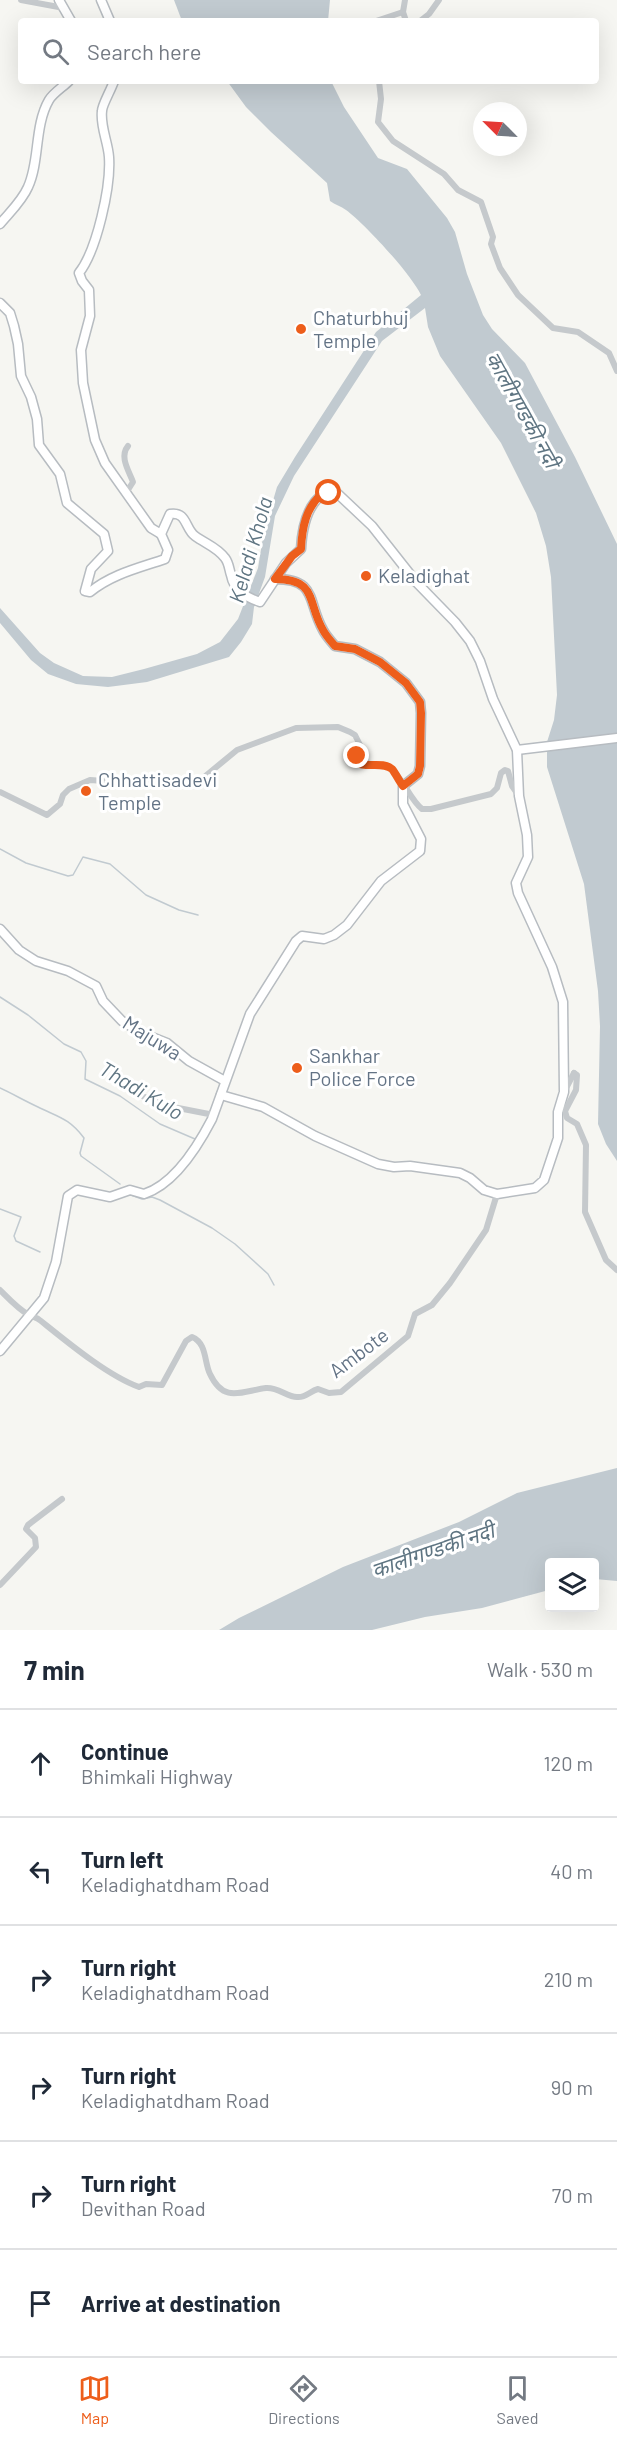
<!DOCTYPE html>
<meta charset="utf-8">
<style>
body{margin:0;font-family:Barlow,"Noto Sans Devanagari",sans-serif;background:#f2f2f3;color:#1f2937}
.controls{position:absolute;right:18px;bottom:18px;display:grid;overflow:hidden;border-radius:6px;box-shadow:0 6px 24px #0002}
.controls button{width:54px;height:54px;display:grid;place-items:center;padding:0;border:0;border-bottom:2px solid #e0e1e3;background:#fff;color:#1f2937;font:30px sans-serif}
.compass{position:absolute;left:473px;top:102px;width:54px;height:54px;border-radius:50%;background:#fff;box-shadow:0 6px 24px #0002;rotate:294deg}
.stop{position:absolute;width:18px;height:18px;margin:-14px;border:4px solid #ed5e1b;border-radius:50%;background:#fff}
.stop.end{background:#ed5e1b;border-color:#fff;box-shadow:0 2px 6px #0008}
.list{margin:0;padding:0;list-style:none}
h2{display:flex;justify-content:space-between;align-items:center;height:78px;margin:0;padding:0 24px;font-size:26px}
h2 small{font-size:20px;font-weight:400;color:#747a83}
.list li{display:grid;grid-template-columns:39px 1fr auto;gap:18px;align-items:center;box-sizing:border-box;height:108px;padding:0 24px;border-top:2px solid #e0e1e3}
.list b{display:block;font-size:22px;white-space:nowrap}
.list p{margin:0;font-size:20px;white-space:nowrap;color:#747a83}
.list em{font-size:20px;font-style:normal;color:#747a83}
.icon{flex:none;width:33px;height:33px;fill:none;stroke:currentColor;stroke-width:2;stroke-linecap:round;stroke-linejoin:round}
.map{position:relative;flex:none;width:617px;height:1630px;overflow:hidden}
.search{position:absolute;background:#fff;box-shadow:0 6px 24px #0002;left:18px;right:18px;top:18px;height:66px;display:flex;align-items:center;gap:15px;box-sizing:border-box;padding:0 21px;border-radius:6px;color:#747a83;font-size:22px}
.sheet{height:726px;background:#fff}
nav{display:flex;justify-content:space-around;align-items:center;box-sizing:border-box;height:84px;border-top:2px solid #e0e1e3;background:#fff;font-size:16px;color:#747a83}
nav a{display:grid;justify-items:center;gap:3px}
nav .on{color:#ed5e1b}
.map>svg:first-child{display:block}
</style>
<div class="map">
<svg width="617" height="1630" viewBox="0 0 617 1630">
<rect width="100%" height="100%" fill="#f6f6f2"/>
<g fill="#c1cad0">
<path d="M 174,0 L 330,0 L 328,21 L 182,21 Z"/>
<path d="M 227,81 L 331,81 L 344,107 L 378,158 L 407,169 L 447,218 L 455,232 L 467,274 L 483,315 L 492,329 L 525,363 L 575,457 L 617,544 L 617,1161 L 606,1144 L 598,1124 L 600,1026 L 598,991 L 584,884 L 547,767 L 547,742 L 554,720 L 557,695 L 551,577 L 546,546 L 536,513 L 501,443 L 440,356 L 428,327 L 425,308 L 382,341 L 294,476 L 275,516 L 265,577 L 254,607 L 252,624 L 241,642 L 229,657 L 147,682 L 108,687 L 76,684 L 48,674 L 31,660 L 0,623 L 0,608 L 40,653 L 54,663 L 83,676 L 112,677 L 144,669 L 197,654 L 220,642 L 238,619 L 258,568 L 264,531 L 277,487 L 295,457 L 376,332 L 421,295 C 411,274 365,224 346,210 C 341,206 335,205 330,201 L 327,183 L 271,132 L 246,107 Z"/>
<path d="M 617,1468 L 617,1581 L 595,1579 L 594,1562 L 550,1562 L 549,1590 L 482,1608 L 425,1617 L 372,1630 L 219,1630 L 239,1618 L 343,1567 L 459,1522 L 517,1493 Z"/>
</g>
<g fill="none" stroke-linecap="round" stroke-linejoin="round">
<g stroke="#c1cad0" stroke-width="1.5">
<path d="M 0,849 L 26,863 L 68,876 L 73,875 L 83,857 L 110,864 L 146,895 L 179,910 L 198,915"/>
<path d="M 0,997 L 28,1015 L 64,1044 L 81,1052 L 86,1061 L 85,1079 L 120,1096 L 160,1124 L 195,1139"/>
<path d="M 0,1088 C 13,1094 25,1101 38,1107 C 58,1117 69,1118 84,1138 L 80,1153 L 81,1156 L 120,1184"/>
<path d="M 131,1195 L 142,1199 L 152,1197 L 160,1200 L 212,1228 L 235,1244 L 268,1274 L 274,1285"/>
<path d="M 0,1209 L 21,1217 L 14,1236 L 16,1241 L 40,1252"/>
</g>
<g stroke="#b7bcc1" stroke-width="11">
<g id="secondary">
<path d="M 59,0 L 71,21"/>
<path d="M 101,0 L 110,21"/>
<path d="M 114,81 C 111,90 102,105 102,111 C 100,126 108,142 109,157 C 111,186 97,250 79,273 L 82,281 L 89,290 L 90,316 L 81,350 L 83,383 L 95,440 L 105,463 L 151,528 L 161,534"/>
<path d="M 0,224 C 10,212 22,201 28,187 C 40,161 34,126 49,100 C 53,93 63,87 69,81"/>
<path d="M 0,303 L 10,313 L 14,326 L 18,344 L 21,376 L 31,397 L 37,419 L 39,445 L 60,474 L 67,503 L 104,534 L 108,551 L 91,569 L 85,591 L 90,592 C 112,574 139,568 165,559 L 168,550 L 161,534 L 170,514 C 187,511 185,529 195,536 C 206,544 217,547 225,558 C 229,563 229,569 231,575 C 234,591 246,597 260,602 L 286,563 L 301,549 C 302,529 306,506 323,494 L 338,494 L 372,526 L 417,583 L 455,622 L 470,641 L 480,661 L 493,699 L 517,750 L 519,796 L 527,835 L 528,857 L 516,883 L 518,893 L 552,967 L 563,1002 L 564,1092 L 558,1112 L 558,1138 L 544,1180 L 535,1188 L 497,1194 L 484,1190 L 470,1178 L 460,1173 L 410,1166 L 394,1167 L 378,1164 L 315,1136 L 263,1107 L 221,1095"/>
<path d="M 517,750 L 617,738"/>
<path d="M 0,929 L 19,950 L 36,961 L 68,971 L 96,986 L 103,1001 L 122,1021 L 142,1033 L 167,1043 L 189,1061 L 225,1081"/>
<path d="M 0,1351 L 44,1298 L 56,1262 L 68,1196 L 77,1190 L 110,1197 L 130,1190 L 144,1194 C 175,1184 198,1146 212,1119 L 250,1014 L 296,941 L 302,936 L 324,939 L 334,935 L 347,925 L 381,881 L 420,851 L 421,839 L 403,804 L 403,786 L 418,774 L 420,766 L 421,713 L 420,702 L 406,683 L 380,662 L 355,649 L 335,646 C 331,641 326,636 323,630 C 307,602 318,579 275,579"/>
</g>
</g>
<g stroke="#c5c9cc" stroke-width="6">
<path d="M 21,0 L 64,8"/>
<path d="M 405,0 L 403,12 L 406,21"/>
<path d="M 376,21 L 403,12"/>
<path d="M 420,21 L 429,14 L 439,0"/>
<path d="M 379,81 L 381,99 L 378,122 L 393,141 L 444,174 L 458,190 L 481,202 L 493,237 L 491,244 L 500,268 L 518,295 L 553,328 L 578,332 L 609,353 L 617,371"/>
<path d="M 126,493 L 133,482 C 129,471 119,457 128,446"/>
<path d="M 0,792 L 47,815 L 60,804 L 63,795 L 69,789 L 90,780 L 133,783 L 158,777 L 189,782 L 203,778 L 237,750 L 296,728 L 338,727 L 350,732 L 355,735 L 360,745 L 357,763 C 367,768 380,761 390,768 C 402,776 410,800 422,809 L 431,809 L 491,794 L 497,788 L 501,773 L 505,770 L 508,771 L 512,786 L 519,796"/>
<path d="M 574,1073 L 577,1075 L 576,1090 L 565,1111 L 567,1118 L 577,1124 L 586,1145 L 585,1212 L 606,1260 L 617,1270"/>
<path d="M 564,1092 L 574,1073"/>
<path d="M 137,1094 L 168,1106 L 214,1115"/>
<path d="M 0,1290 C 9,1299 18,1309 29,1315 C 33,1317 37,1317 41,1321 C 66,1341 108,1376 139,1387 L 146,1384 L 162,1385 L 186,1341 L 192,1337 C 207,1343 204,1362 210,1374 C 224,1404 242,1391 266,1388 C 278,1387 287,1397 297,1397 C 306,1398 310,1391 318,1389 L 329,1393 L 341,1392 L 408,1336 L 415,1314 L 432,1305 L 450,1283 L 486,1230 L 497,1194"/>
<path d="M 0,1585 L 36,1547 L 35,1538 L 26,1529 L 28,1525 L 62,1499"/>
</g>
<use href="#secondary" stroke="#fff" stroke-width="8"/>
</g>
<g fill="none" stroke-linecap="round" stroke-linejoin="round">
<path stroke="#ed5e1b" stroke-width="8" d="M 329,493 L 322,494 C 306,507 302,528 301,549 L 292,556 L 275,579 C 318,579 307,603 323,630 C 326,636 331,641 335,646 L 355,649 L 380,662 L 406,683 L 420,702 L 421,713 L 420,766 L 418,774 L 403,786 C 399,781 396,774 392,769 C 382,761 368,768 357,763 L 357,756"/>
</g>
<g fill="#ed5e1b" stroke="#fff" stroke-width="2">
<circle cx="301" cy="329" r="6"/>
<circle cx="366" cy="576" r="6"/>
<circle cx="86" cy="791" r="6"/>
<circle cx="297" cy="1068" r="6"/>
</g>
<g text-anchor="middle" stroke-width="6" stroke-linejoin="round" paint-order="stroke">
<g font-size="20" fill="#637385" stroke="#fff" text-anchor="start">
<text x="313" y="325">Chaturbhuj<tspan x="313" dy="23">Temple</tspan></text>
<text x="378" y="583">Keladighat</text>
<text x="98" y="787">Chhattisadevi<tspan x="98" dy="23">Temple</tspan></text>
<text x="309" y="1063">Sankhar<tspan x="309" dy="23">Police Force</tspan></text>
</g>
<g font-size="20" fill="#637385" stroke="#fff">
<text transform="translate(152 1038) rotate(32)" y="7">Majuwa</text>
<text transform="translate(359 1353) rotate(-37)" y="7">Ambote</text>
</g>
<g font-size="21" font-style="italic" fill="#5f7582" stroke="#fff">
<text transform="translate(522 410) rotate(61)" y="7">कालीगण्डकी नदी</text>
<text transform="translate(251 550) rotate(-74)" y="7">Keladi Khola</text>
<text transform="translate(141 1091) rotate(31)" y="7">Thadi Kulo</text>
<text transform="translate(433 1551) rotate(-19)" y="7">कालीगण्डकी नदी</text>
</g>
</g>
</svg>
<div class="controls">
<button><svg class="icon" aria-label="layers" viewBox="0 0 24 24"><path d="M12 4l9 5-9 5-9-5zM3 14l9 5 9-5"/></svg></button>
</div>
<svg class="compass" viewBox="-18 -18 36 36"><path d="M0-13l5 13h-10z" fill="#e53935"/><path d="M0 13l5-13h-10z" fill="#747a83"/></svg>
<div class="stop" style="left:329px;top:493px"></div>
<div class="stop end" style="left:357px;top:756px"></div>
<div class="search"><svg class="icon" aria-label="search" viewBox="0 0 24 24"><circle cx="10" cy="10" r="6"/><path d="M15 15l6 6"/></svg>Search here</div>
</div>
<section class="sheet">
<h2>7 min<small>Walk · 530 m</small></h2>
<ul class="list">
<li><svg class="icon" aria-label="ahead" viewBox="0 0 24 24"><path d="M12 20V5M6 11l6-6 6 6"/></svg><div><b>Continue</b><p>Bhimkali Highway</p></div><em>120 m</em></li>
<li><svg class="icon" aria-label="left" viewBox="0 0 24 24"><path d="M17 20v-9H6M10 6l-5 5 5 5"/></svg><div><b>Turn left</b><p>Keladighatdham Road</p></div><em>40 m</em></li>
<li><svg class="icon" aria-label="right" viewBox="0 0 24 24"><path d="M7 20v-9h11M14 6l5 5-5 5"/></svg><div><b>Turn right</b><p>Keladighatdham Road</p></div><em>210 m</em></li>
<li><svg class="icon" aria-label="right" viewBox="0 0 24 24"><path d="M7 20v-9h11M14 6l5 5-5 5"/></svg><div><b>Turn right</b><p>Keladighatdham Road</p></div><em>90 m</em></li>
<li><svg class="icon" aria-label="right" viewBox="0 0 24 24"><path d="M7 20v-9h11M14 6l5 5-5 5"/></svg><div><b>Turn right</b><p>Devithan Road</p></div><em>70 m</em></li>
<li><svg class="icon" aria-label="arrive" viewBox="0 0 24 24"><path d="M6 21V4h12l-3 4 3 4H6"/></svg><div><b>Arrive at destination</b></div></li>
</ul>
</section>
<nav>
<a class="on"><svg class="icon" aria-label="map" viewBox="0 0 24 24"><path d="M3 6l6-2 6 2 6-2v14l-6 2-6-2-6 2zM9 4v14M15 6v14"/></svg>Map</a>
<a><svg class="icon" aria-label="directions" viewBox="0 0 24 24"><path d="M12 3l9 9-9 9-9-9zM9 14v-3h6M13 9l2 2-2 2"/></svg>Directions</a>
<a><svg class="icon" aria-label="saved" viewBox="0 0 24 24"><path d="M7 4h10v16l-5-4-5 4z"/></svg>Saved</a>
</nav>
